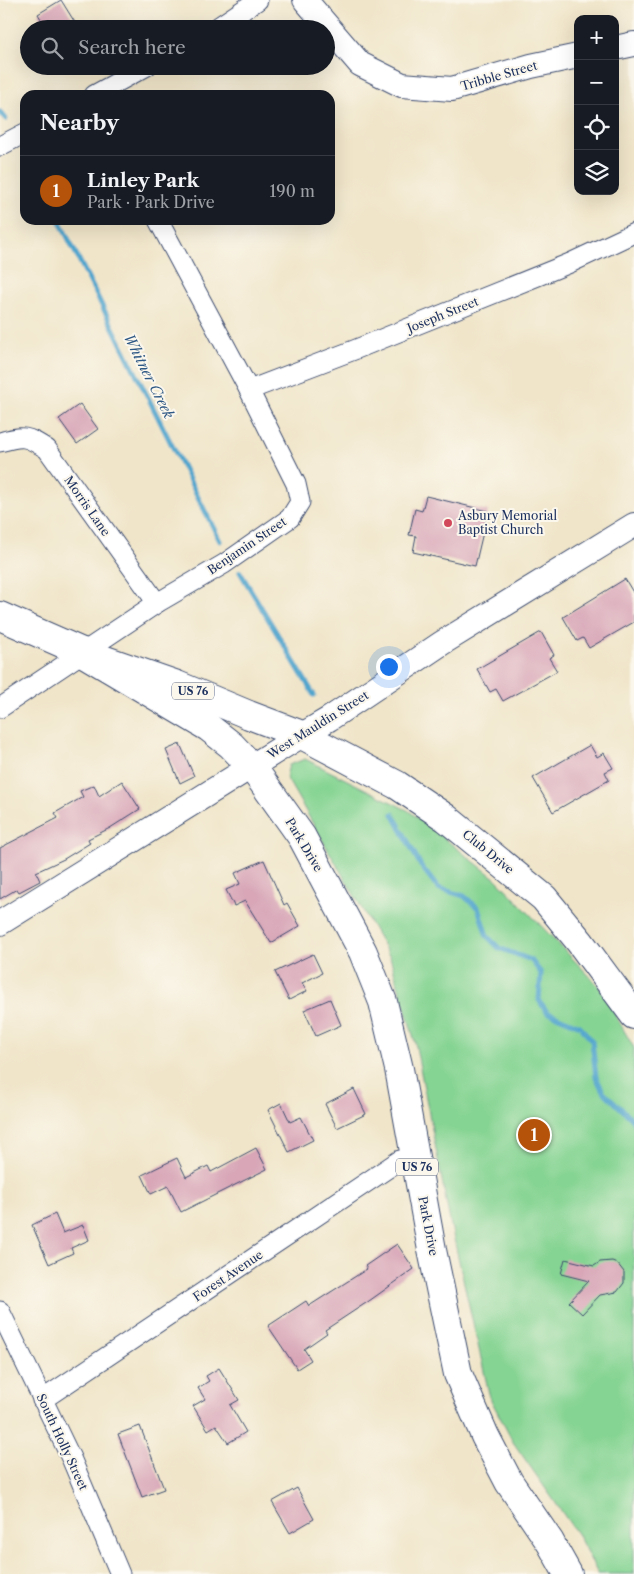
<!DOCTYPE html>
<meta charset="utf-8">
<style>
body{margin:0;font-family:"Libre Caslon Text",serif;background:#242831;color:#f1f3f6}
.controls{position:absolute;right:15px;top:15px;display:grid;overflow:hidden;border-radius:10px;box-shadow:0 5px 20px #0002}
.controls button{width:45px;height:45px;display:grid;place-items:center;padding:0;border:0;border-bottom:1px solid #363941;background:#171b24;color:#f1f3f6;font:25px sans-serif}
.you{position:absolute;left:388px;top:666px;width:18px;height:18px;margin:-12px;border:4px solid #fff;border-radius:50%;background:#1a73e8;box-shadow:0 0 0 8px #1a73e833}
.badge{display:grid;place-items:center;width:32px;height:32px;border-radius:50%;background:#b45309;color:#fff;font-size:16px;font-weight:700}
.pin{position:absolute;translate:-50% -50%;border:2px solid #fff;box-shadow:0 1px 5px #0006}
.list{margin:0;padding:0;list-style:none}
h2{display:flex;justify-content:space-between;align-items:center;height:65px;margin:0;padding:0 20px;font-size:21px}
h2 small{font-size:16px;font-weight:400;color:#9ea1a6}
.list li{display:grid;grid-template-columns:32px 1fr auto;gap:15px;align-items:center;box-sizing:border-box;height:70px;padding:0 20px;border-top:1px solid #363941}
.list b{display:block;font-size:19px;white-space:nowrap}
.list p{margin:0;font-size:16px;white-space:nowrap;color:#9ea1a6}
.list em{font-size:16px;font-style:normal;color:#9ea1a6}
.icon{flex:none;width:28px;height:28px;fill:none;stroke:currentColor;stroke-width:2;stroke-linecap:round;stroke-linejoin:round}
.map{position:relative;flex:none;width:634px;height:1574px;overflow:hidden}
.search{position:absolute;background:#171b24;box-shadow:0 5px 20px #0002;left:20px;top:20px;width:315px;height:55px;display:flex;align-items:center;gap:12px;box-sizing:border-box;padding:0 18px;border-radius:28px;color:#9ea1a6;font-size:19px}
.panel{position:absolute;background:#171b24;box-shadow:0 5px 20px #0002;left:20px;top:90px;width:315px;height:135px;border-radius:15px}
.map>svg:first-child{display:block}
</style>
<div class="map">
<svg width="634" height="1574" viewBox="0 0 634 1574">
<rect width="100%" height="100%" fill="#fbf7ec"/>
<filter id="ink" filterUnits="userSpaceOnUse"><feTurbulence type="fractalNoise" baseFrequency=".02" numOctaves="2"/><feDisplacementMap in="SourceGraphic" scale="10" xChannelSelector="R" yChannelSelector="G"/><feConvolveMatrix kernelMatrix="1 2 1 2 8 2 1 2 1" color-interpolation-filters="sRGB"/></filter>
<filter id="wash" filterUnits="userSpaceOnUse"><feTurbulence type="fractalNoise" baseFrequency=".0096" numOctaves="4" result="noise"/><feDisplacementMap in="SourceGraphic" scale="20" xChannelSelector="R" yChannelSelector="G"/><feGaussianBlur stdDeviation="1.12" result="paint"/><feColorMatrix in="noise" values="0 0 0 0 0 0 0 0 0 0 0 0 0 0 0 0 0 1.4 0 .05"/><feComposite in="paint" operator="in"/></filter>
<g filter="url(#wash)">
<rect width="100%" height="100%" fill="#f0e5c9"/>
<path fill="#85d493" stroke="#508278" d="M 305,759 L 409,811 L 496,879 L 598,985 L 634,1048 L 634,1574 L 598,1574 L 578,1535 L 513,1442 L 490,1398 L 450,1221 L 415,1042 L 390,957 L 286,777 L 289,765 Z"/>
<g fill="none" stroke-linecap="round" stroke-linejoin="round">
<g stroke="#51a5cd" stroke-width="5">
<path d="M 0,112 L 6,119"/>
<path d="M 59,220 L 220,541"/>
<path d="M 240,572 L 314,695"/>
<path d="M 393,814 L 421,866 L 438,888 L 464,896 L 478,908 L 487,936 L 499,948 L 531,960 L 541,973 L 539,1000 L 547,1012 L 580,1026 L 592,1041 L 596,1077 L 603,1091 L 632,1119 L 634,1123"/>
</g>
</g>
<g id="blocks">
<g fill="#d8a6b7">
<path d="M 61,0 L 79,29 L 47,29 L 38,14 Z"/>
<path d="M 80,404 L 98,429 L 77,444 L 59,419 Z"/>
<path d="M 426,496 L 488,511 L 475,566 L 413,552 L 416,536 L 409,535 L 415,509 L 422,511 Z"/>
<path d="M 625,579 L 634,594 L 634,622 L 589,648 L 583,638 L 577,641 L 563,617 Z"/>
<path d="M 541,632 L 554,655 L 549,658 L 557,671 L 503,701 L 496,689 L 490,692 L 477,669 Z"/>
<path d="M 180,744 L 194,776 L 180,783 L 166,750 Z"/>
<path d="M 590,745 L 597,757 L 604,753 L 613,768 L 605,772 L 609,780 L 553,812 L 533,778 Z"/>
<path d="M 122,781 L 140,809 L 110,828 L 88,839 L 90,843 L 64,859 L 36,872 L 40,881 L 19,892 L 17,889 L 0,899 L 0,848 L 58,818 L 55,813 L 83,797 L 80,791 L 94,785 L 99,796 Z"/>
<path d="M 264,860 L 284,905 L 287,903 L 300,926 L 271,943 L 245,901 L 234,906 L 226,890 L 240,884 L 235,873 Z"/>
<path d="M 313,954 L 322,973 L 302,983 L 307,991 L 289,1000 L 275,972 Z"/>
<path d="M 330,999 L 341,1025 L 316,1036 L 304,1010 Z"/>
<path d="M 354,1089 L 366,1114 L 337,1128 L 325,1104 Z"/>
<path d="M 281,1103 L 290,1122 L 301,1117 L 313,1140 L 289,1152 L 268,1110 Z"/>
<path d="M 256,1148 L 267,1169 L 181,1212 L 168,1186 L 151,1194 L 142,1175 L 177,1158 L 186,1177 L 208,1166 L 211,1172 Z"/>
<path d="M 55,1214 L 63,1233 L 83,1225 L 89,1240 L 71,1248 L 73,1253 L 49,1264 L 32,1225 Z"/>
<path d="M 397,1244 L 414,1269 L 369,1301 L 325,1330 L 327,1333 L 304,1349 L 311,1360 L 297,1369 L 268,1326 L 306,1301 L 309,1306 L 367,1269 L 365,1266 Z"/>
<path d="M 565,1259 L 594,1266 L 600,1262 L 612,1261 L 617,1263 L 624,1272 L 624,1283 L 617,1292 L 600,1295 L 582,1314 L 569,1302 L 589,1281 L 561,1274 Z"/>
<path d="M 219,1368 L 239,1400 L 230,1405 L 246,1432 L 228,1443 L 216,1425 L 208,1430 L 193,1406 L 205,1399 L 198,1388 L 209,1381 L 206,1376 Z"/>
<path d="M 140,1426 L 164,1489 L 142,1497 L 118,1434 Z"/>
<path d="M 297,1488 L 314,1519 L 290,1533 L 272,1502 Z"/>
</g>
</g>
</g>
<g filter="url(#ink)">
<use href="#blocks" fill-opacity="0" stroke="#3b4a6e" stroke-width="1"/>
<g fill="none" stroke-linecap="round" stroke-linejoin="round">
<g stroke="#3b4a6e" stroke-width="21">
<g id="minor">
<path d="M 215,29 L 258,0"/>
<path d="M 94,95 L 147,66"/>
<path d="M 0,146 L 25,133"/>
<path d="M 249,390 L 354,350 L 570,263 L 634,233"/>
<path d="M 0,442 C 24,435 26,436 47,449 L 157,603"/>
<path d="M 0,708 L 157,603 L 224,564 L 290,518 L 300,502 L 296,484 L 249,390 L 158,220"/>
<path d="M 0,1311 L 71,1458 L 120,1574"/>
<path d="M 42,1400 L 400,1160 L 415,1157"/>
</g>
</g>
<g stroke="#3b4a6e" stroke-width="26">
<g id="tertiary">
<path d="M 305,0 L 360,64 L 402,85 L 452,89 L 531,66 L 578,56"/>
<path d="M 615,48 L 634,44"/>
<path d="M 0,923 L 302,735 L 329,719 L 442,643 L 634,525"/>
</g>
</g>
<g stroke="#3b4a6e" stroke-width="30">
<g id="primary">
<path d="M 0,616 L 82,652 L 177,685 L 249,715 L 302,735 L 397,785 L 446,818 L 544,898 L 580,942 L 634,1015"/>
<path d="M 82,652 L 208,727 L 231,745 L 252,767 L 302,837 L 363,952 L 383,1002 L 399,1069 L 432,1250 L 458,1374 L 485,1436 L 509,1482 L 550,1542 L 568,1574"/>
</g>
</g>
<use href="#minor" stroke="#fff" stroke-width="19"/>
<use href="#tertiary" stroke="#fff" stroke-width="24"/>
<use href="#primary" stroke="#fff" stroke-width="28"/>
</g>
</g>
<circle fill="#d1495b" stroke="#fbf7ec" stroke-width="2" cx="448" cy="523" r="5"/>
<g text-anchor="middle" stroke-width="4" stroke-linejoin="round" paint-order="stroke">
<g fill="#fbf7ec" stroke="#5e6b89" stroke-width="1">
<rect x="172" y="682.5" width="42" height="17" rx="4"/>
<rect x="396" y="1158.5" width="42" height="17" rx="4"/>
</g>
<g font-size="11" font-weight="bold" fill="#1b2f5e">
<text x="193" y="695">US 76</text>
<text x="417" y="1171">US 76</text>
</g>
<g font-size="12" fill="#1b2f5e" stroke="#fbf7ec">
<text transform="translate(499 76) rotate(-16)" y="4">Tribble Street</text>
<text transform="translate(443 315) rotate(-22)" y="4">Joseph Street</text>
<text transform="translate(87 506) rotate(55)" y="4">Morris Lane</text>
<text transform="translate(247 546) rotate(-34)" y="4">Benjamin Street</text>
<text transform="translate(318 725) rotate(-32)" y="4">West Mauldin Street</text>
<text transform="translate(304 845) rotate(59)" y="4">Park Drive</text>
<text transform="translate(488 852) rotate(39)" y="4">Club Drive</text>
<text transform="translate(428 1226) rotate(79)" y="4">Park Drive</text>
<text transform="translate(228 1276) rotate(-34)" y="4">Forest Avenue</text>
<text transform="translate(62 1442) rotate(65)" y="4">South Holly Street</text>
</g>
<g font-size="12" fill="#1b2f5e" stroke="#fbf7ec" text-anchor="start">
<text x="458" y="520">Asbury Memorial<tspan x="458" dy="14">Baptist Church</tspan></text>
</g>
<g font-size="14" font-style="italic" fill="#2e5885" stroke="#fbf7ec">
<text transform="translate(149 376) rotate(63)" y="5">Whitner Creek</text>
</g>
</g>
</svg>
<div class="controls">
<button>+</button>
<button>−</button>
<button><svg class="icon" aria-label="locate" viewBox="0 0 24 24"><circle cx="12" cy="12" r="6"/><path d="M12 2v4M12 18v4M2 12h4M18 12h4"/></svg></button>
<button><svg class="icon" aria-label="layers" viewBox="0 0 24 24"><path d="M12 4l9 5-9 5-9-5zM3 14l9 5 9-5"/></svg></button>
</div>
<div class="you"></div>
<div class="pin badge" style="left:534px;top:1135px">1</div>
<div class="search"><svg class="icon" aria-label="search" viewBox="0 0 24 24"><circle cx="10" cy="10" r="6"/><path d="M15 15l6 6"/></svg>Search here</div>
<section class="panel">
<h2>Nearby<small></small></h2>
<ul class="list">
<li><span class="badge">1</span><div><b>Linley Park</b><p>Park · Park Drive</p></div><em>190 m</em></li>
</ul>
</section>
</div>
